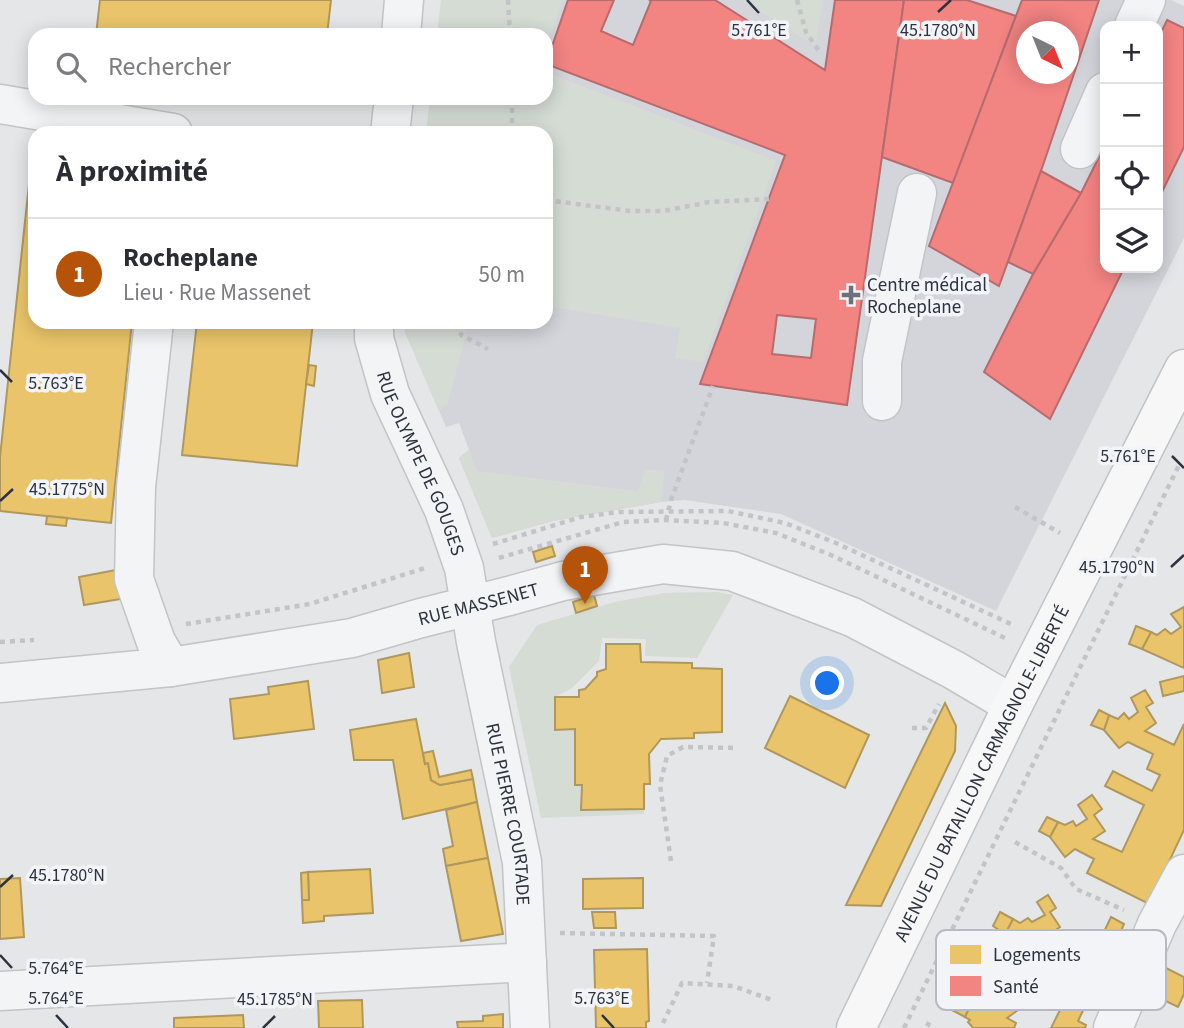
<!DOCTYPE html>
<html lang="fr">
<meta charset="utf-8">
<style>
body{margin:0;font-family:"Source Sans 3",sans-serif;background:#f2f2f3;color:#2b2b33}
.controls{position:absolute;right:21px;top:21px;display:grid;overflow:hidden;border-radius:14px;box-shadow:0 4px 18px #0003}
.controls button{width:63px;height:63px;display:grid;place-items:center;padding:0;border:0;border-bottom:2px solid #e1e1e2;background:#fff;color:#2b2b33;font:35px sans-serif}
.compass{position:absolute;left:1016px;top:21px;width:63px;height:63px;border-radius:50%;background:#fff;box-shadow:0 4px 18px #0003;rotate:137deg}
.you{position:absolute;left:828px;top:684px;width:24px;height:24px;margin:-18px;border:5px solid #fff;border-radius:50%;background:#1a73e8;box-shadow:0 0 0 10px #1a73e833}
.badge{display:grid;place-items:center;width:46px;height:46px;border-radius:50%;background:#b45309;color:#fff;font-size:23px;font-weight:700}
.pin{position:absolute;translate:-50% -58px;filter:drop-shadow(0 2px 4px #0008)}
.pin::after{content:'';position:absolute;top:37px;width:24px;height:21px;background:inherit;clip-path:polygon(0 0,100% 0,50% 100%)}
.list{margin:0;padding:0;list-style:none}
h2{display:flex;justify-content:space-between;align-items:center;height:91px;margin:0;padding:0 28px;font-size:30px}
h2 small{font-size:23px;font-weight:400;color:#7c7c81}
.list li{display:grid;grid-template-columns:46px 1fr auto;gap:21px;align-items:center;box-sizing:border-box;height:112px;padding:0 28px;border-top:2px solid #e1e1e2}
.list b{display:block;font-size:26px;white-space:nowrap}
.list p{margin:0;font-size:23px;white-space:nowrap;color:#7c7c81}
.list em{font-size:23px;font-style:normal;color:#7c7c81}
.icon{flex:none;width:38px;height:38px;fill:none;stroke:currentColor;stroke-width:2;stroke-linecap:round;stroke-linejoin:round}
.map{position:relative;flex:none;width:1184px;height:1028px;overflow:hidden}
.search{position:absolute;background:#fff;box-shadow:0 4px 18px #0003;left:28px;top:28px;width:525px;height:77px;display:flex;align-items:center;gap:18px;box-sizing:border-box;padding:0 24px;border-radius:21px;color:#7c7c81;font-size:26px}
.panel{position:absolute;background:#fff;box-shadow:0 4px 18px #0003;left:28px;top:126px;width:525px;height:203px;border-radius:21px}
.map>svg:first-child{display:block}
</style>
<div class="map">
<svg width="1184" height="1028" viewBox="0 0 1184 1028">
<rect width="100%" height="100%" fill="#e4e6e8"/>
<path fill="#d3d5db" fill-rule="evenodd" d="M 441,0 L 1171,0 L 1184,6 L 1184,238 L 996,611 L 781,514 L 685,500 L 661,502 L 553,521 L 492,538 L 459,458 L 469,450 L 459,423 L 446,427 L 405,332 L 406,322 L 546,322 L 546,35 ZM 1105,26 L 1158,26 L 1158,268 L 1105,268 ZM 1026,32 L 1068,32 L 1068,74 L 1026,74 Z"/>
<g fill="#d4dcd4">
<path d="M 441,0 L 563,0 L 546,45 L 546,35 L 437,35 Z"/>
<path d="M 742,0 L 823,0 L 815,46 Z"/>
<path d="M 546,72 L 776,161 L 703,362 L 675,358 L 680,328 L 546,306 L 546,133 L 426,133 L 430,98 L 546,98 Z"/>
<path d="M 406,322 L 469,322 L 448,404 L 439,411 L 405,332 Z"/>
<path d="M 469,450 L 477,471 L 638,491 L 645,469 L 665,471 L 661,502 L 553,521 L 492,538 L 459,458 Z"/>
<path d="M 717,592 L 733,595 L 697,658 L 645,656 L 646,639 L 602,638 L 599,661 L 572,688 L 555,697 L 555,730 L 575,729 L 575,784 L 582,785 L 581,810 L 644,809 L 644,814 L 541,818 L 509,667 L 537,625 L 615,602 L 664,593 Z"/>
</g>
<g fill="#e9c46a" stroke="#b0985d" stroke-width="2">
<path d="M 100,0 L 331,0 L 327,35 L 96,35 Z"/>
<path d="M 32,156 L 35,156 L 35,322 L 132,322 L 111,523 L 0,511 L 0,457 Z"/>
<path d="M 197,322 L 313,322 L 297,466 L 182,455 Z"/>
<path d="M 309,365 L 316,366 L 314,386 L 306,384 Z"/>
<path d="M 47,516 L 67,518 L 66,526 L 46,524 Z"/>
<path d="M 552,546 L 555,556 L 536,562 L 533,552 Z"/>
<path d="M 116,570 L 121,599 L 84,605 L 79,577 Z"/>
<path d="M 594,595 L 597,606 L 576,613 L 573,602 Z"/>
<path d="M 1184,607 L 1184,668 L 1142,649 L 1151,632 L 1157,635 L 1165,629 L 1171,634 L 1181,627 L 1171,614 Z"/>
<path d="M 1136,626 L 1151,632 L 1142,649 L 1129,644 Z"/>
<path d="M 606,644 L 640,644 L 641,662 L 692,663 L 692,668 L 722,669 L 722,732 L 694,733 L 694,738 L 661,739 L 649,754 L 650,784 L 644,784 L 644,809 L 581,810 L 582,785 L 575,785 L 575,729 L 555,730 L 555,697 L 579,697 L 579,690 L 585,689 L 597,676 L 597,672 L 606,669 Z"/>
<path d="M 409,653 L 414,687 L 382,693 L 378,660 Z"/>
<path d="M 1184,676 L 1184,691 L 1163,696 L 1160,682 Z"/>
<path d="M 308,681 L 314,729 L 234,739 L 230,699 L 269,694 L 268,687 Z"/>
<path d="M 1145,690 L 1153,703 L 1146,707 L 1156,723 L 1145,731 L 1174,745 L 1184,724 L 1184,830 L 1149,904 L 1087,873 L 1094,859 L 1075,849 L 1065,857 L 1050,837 L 1058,822 L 1065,825 L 1073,821 L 1076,826 L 1087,819 L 1078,805 L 1092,795 L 1102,809 L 1094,815 L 1105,831 L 1093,839 L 1122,852 L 1144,805 L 1105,786 L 1113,771 L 1152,791 L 1160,775 L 1147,769 L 1153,754 L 1128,742 L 1119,748 L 1104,730 L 1109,715 L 1118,719 L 1124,713 L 1129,719 L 1138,712 L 1131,698 Z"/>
<path d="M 790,696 L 869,735 L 845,788 L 765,748 Z"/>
<path d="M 945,703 L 956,726 L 955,751 L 881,906 L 846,905 Z"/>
<path d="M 1099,710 L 1109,715 L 1104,730 L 1091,725 Z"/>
<path d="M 416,719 L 425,764 L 428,763 L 431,780 L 440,785 L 473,779 L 477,802 L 403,819 L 393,760 L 354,760 L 350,730 Z"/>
<path d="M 433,751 L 439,777 L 471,770 L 473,779 L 440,785 L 431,780 L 428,763 L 425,764 L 423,753 Z"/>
<path d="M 477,802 L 488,858 L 446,866 L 443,849 L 453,846 L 446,810 Z"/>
<path d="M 1047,817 L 1058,822 L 1050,837 L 1039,831 Z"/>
<path d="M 488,858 L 503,934 L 461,941 L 446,866 Z"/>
<path d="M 370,869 L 373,913 L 324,916 L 324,921 L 303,923 L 302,900 L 309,900 L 308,872 Z"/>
<path d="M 308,872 L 309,900 L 302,900 L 301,873 Z"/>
<path d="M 20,878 L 24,937 L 0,939 L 0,879 Z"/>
<path d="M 643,878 L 643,908 L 583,909 L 583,879 Z"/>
<path d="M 1048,895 L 1056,908 L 1050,912 L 1060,927 L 1048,935 L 1057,940 L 1050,954 L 1032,946 L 1023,952 L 1005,934 L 1013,919 L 1020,923 L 1028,918 L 1032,922 L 1045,915 L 1037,902 Z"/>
<path d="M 592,912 L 615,912 L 616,928 L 594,928 Z"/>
<path d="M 1000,912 L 1013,919 L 1005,934 L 993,926 Z"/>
<path d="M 1111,917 L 1124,924 L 1115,945 L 1123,948 L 1119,957 L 1124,960 L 1117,973 L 1083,957 L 1097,933 L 1102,936 Z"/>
<path d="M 647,949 L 649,1021 L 646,1022 L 646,1028 L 596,1028 L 594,950 Z"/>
<path d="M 1162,966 L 1184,977 L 1184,994 L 1178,1007 L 1149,993 Z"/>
<path d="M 1009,975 L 1029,1002 L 1007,1018 L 1016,1023 L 1014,1028 L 973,1028 L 968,1022 L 970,1020 L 965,1017 L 972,1001 L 979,1005 L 986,1000 L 990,1006 L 1005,996 L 997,983 Z"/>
<path d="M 1082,977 L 1109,990 L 1102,1004 L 1089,998 L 1078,1021 L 1086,1025 L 1085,1028 L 1051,1028 L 1062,1006 L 1065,1009 Z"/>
<path d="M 960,996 L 972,1001 L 965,1017 L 952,1010 Z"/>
<path d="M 362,1000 L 363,1028 L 319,1028 L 318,1001 Z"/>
<path d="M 503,1014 L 503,1028 L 458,1028 L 457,1022 L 483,1021 L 483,1016 Z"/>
<path d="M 243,1015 L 244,1028 L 174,1028 L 174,1018 Z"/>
</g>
<g fill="#f28482" stroke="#b76b6e" stroke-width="2" fill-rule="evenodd">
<path d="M 568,0 L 614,0 L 601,31 L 633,45 L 651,1 L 649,0 L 715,0 L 825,70 L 835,0 L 904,0 L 847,405 L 700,384 L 785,155 L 546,64 ZM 777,315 L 816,319 L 811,358 L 772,354 Z"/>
<path d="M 904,0 L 967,0 L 1016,16 L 953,183 L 882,157 Z"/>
<path d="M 1022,0 L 1099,0 L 1041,171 L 999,286 L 929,246 ZM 1026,32 L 1068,32 L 1068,74 L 1026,74 Z"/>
<path d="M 1167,20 L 1184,28 L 1184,147 L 1158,200 L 1158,39 Z"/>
<path d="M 1105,145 L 1105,268 L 1124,268 L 1050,419 L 984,372 L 1033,274 L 1081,193 Z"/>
<path d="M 1041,171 L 1081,193 L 1033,274 L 1008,262 Z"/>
</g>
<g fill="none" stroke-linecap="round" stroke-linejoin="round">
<g stroke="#c2c4c6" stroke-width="41">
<g id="minor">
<path d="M 1134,26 L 1146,0"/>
<path d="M 401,35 L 404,0"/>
<path d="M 0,104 L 173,133"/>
<path d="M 390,133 L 394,98"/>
<path d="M 1080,149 L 1105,92"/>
<path d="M 154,322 L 136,487 L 134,579 L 156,642 L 171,667"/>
<path id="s1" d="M 374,322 L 374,338 L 390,394 L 444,510 L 464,568 L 476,642 L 522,862 L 530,1028"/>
<path d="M 882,401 L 882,361 L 917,193"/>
<path id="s2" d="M 0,683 L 171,667 L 352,638 L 421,618 L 509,596 L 563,581 L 663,564 L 732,571 L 852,617 L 954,670 L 1013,705"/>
<path d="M 0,991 L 527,962"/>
<path d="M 1113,1028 L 1157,924 L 1184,874"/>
</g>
</g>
<g stroke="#c1c3c5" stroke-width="41">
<g id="major">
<path id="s3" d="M 856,1028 L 1013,705 L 1184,369"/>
</g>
</g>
<g stroke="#c3c4c8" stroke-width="4.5" stroke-dasharray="5 5" stroke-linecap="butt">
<path d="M 508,0 L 510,35"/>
<path d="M 797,0 L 806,32 L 819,51"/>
<path d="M 512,98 L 512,133"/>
<path d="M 546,200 L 630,211 L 664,211 L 709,202 L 769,199"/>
<path d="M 462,322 L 461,335 L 488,349"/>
<path d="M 1015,507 L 1060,533"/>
<path d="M 666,520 L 671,500 L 713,386"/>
<path d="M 493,544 L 581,517 L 619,512 L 728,511 L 785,523 L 836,543 L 1013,625"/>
<path d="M 499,558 L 623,522 L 666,520 L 723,523 L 776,533 L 831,555 L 1007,639"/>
<path d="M 186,624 L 310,604 L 425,568"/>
<path d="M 0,642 L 34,640"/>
<path d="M 912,728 L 926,728 L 939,704"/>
<path d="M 1015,842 L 1061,868 L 1076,889 L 1124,910"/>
<path d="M 671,861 L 660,785 L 667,756 L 683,747 L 738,748"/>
<path d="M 560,933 L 714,936 L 707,983"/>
<path d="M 663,1023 L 682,983 L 733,986 L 775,1001"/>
<path d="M 926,1023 L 935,1028"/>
<path d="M 904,1028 L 1180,463"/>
</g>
<use href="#minor" stroke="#f3f4f5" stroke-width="38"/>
<use href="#major" stroke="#f7f7f7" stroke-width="38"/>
</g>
<path fill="none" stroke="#2c3240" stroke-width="2.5" d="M 747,0 L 759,13M 938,12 L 951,0M 0,370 L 12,382M 1172,456 L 1184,468M 0,501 L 13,489M 1171,567 L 1184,555M 0,887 L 13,875M 0,955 L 12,968M 56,1015 L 68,1028M 602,1015 L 614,1028M 263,1028 L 275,1016"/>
<path fill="#6c717b" stroke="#f2f4f7" stroke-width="2.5" d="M847.5 284.5h7v7h7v7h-7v7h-7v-7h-7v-7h7z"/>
<g text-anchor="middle" stroke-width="7" stroke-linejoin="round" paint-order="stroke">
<g font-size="19" fill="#2c3240" stroke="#f2f4f7" text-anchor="start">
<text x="867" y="291">Centre médical<tspan x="867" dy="22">Rocheplane</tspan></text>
</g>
<g font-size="19" fill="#2c3240" stroke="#f2f4f7">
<text dy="7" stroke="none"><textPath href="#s1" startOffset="150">RUE OLYMPE DE GOUGES</textPath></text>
<text dy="7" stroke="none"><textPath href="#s2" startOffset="486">RUE MASSENET</textPath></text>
<text dy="7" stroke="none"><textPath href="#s3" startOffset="284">AVENUE DU BATAILLON CARMAGNOLE-LIBERTÉ</textPath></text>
<text dy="7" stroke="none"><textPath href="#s1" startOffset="514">RUE PIERRE COURTADE</textPath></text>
</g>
</g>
<rect x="936" y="930" width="230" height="80" rx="10" fill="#f2f4f7" stroke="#b7bac0" stroke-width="2"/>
<rect x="950" y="945" width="31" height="19" fill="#e9c46a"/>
<rect x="950" y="976" width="31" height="20" fill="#f28482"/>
<g font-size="19" fill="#2c3240">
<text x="993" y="961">Logements</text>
<text x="993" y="993">Santé</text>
</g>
<g font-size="18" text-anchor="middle" fill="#2c3240" stroke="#f2f4f7" stroke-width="7" stroke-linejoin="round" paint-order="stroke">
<text x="938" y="36">45.1780°N</text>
<text x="759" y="36">5.761°E</text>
<text x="56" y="389">5.763°E</text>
<text x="1128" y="462">5.761°E</text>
<text x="67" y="495">45.1775°N</text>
<text x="1117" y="573">45.1790°N</text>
<text x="67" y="881">45.1780°N</text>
<text x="56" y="974">5.764°E</text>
<text x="56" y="1004">5.764°E</text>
<text x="602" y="1004">5.763°E</text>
<text x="275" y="1005">45.1785°N</text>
</g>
</svg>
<div class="controls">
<button>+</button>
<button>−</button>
<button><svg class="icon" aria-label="locate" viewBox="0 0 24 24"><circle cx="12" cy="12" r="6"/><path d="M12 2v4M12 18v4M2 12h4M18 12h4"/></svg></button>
<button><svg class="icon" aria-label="layers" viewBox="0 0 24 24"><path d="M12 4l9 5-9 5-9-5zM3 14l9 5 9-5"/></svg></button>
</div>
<svg class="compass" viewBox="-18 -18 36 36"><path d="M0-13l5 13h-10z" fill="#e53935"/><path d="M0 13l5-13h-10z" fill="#7c7c81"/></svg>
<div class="you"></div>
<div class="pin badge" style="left:585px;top:604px">1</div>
<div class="search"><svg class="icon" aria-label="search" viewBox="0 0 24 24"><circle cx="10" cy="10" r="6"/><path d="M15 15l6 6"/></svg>Rechercher</div>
<section class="panel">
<h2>À proximité<small></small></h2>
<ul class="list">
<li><span class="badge">1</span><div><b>Rocheplane</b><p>Lieu · Rue Massenet</p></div><em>50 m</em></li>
</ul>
</section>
</div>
